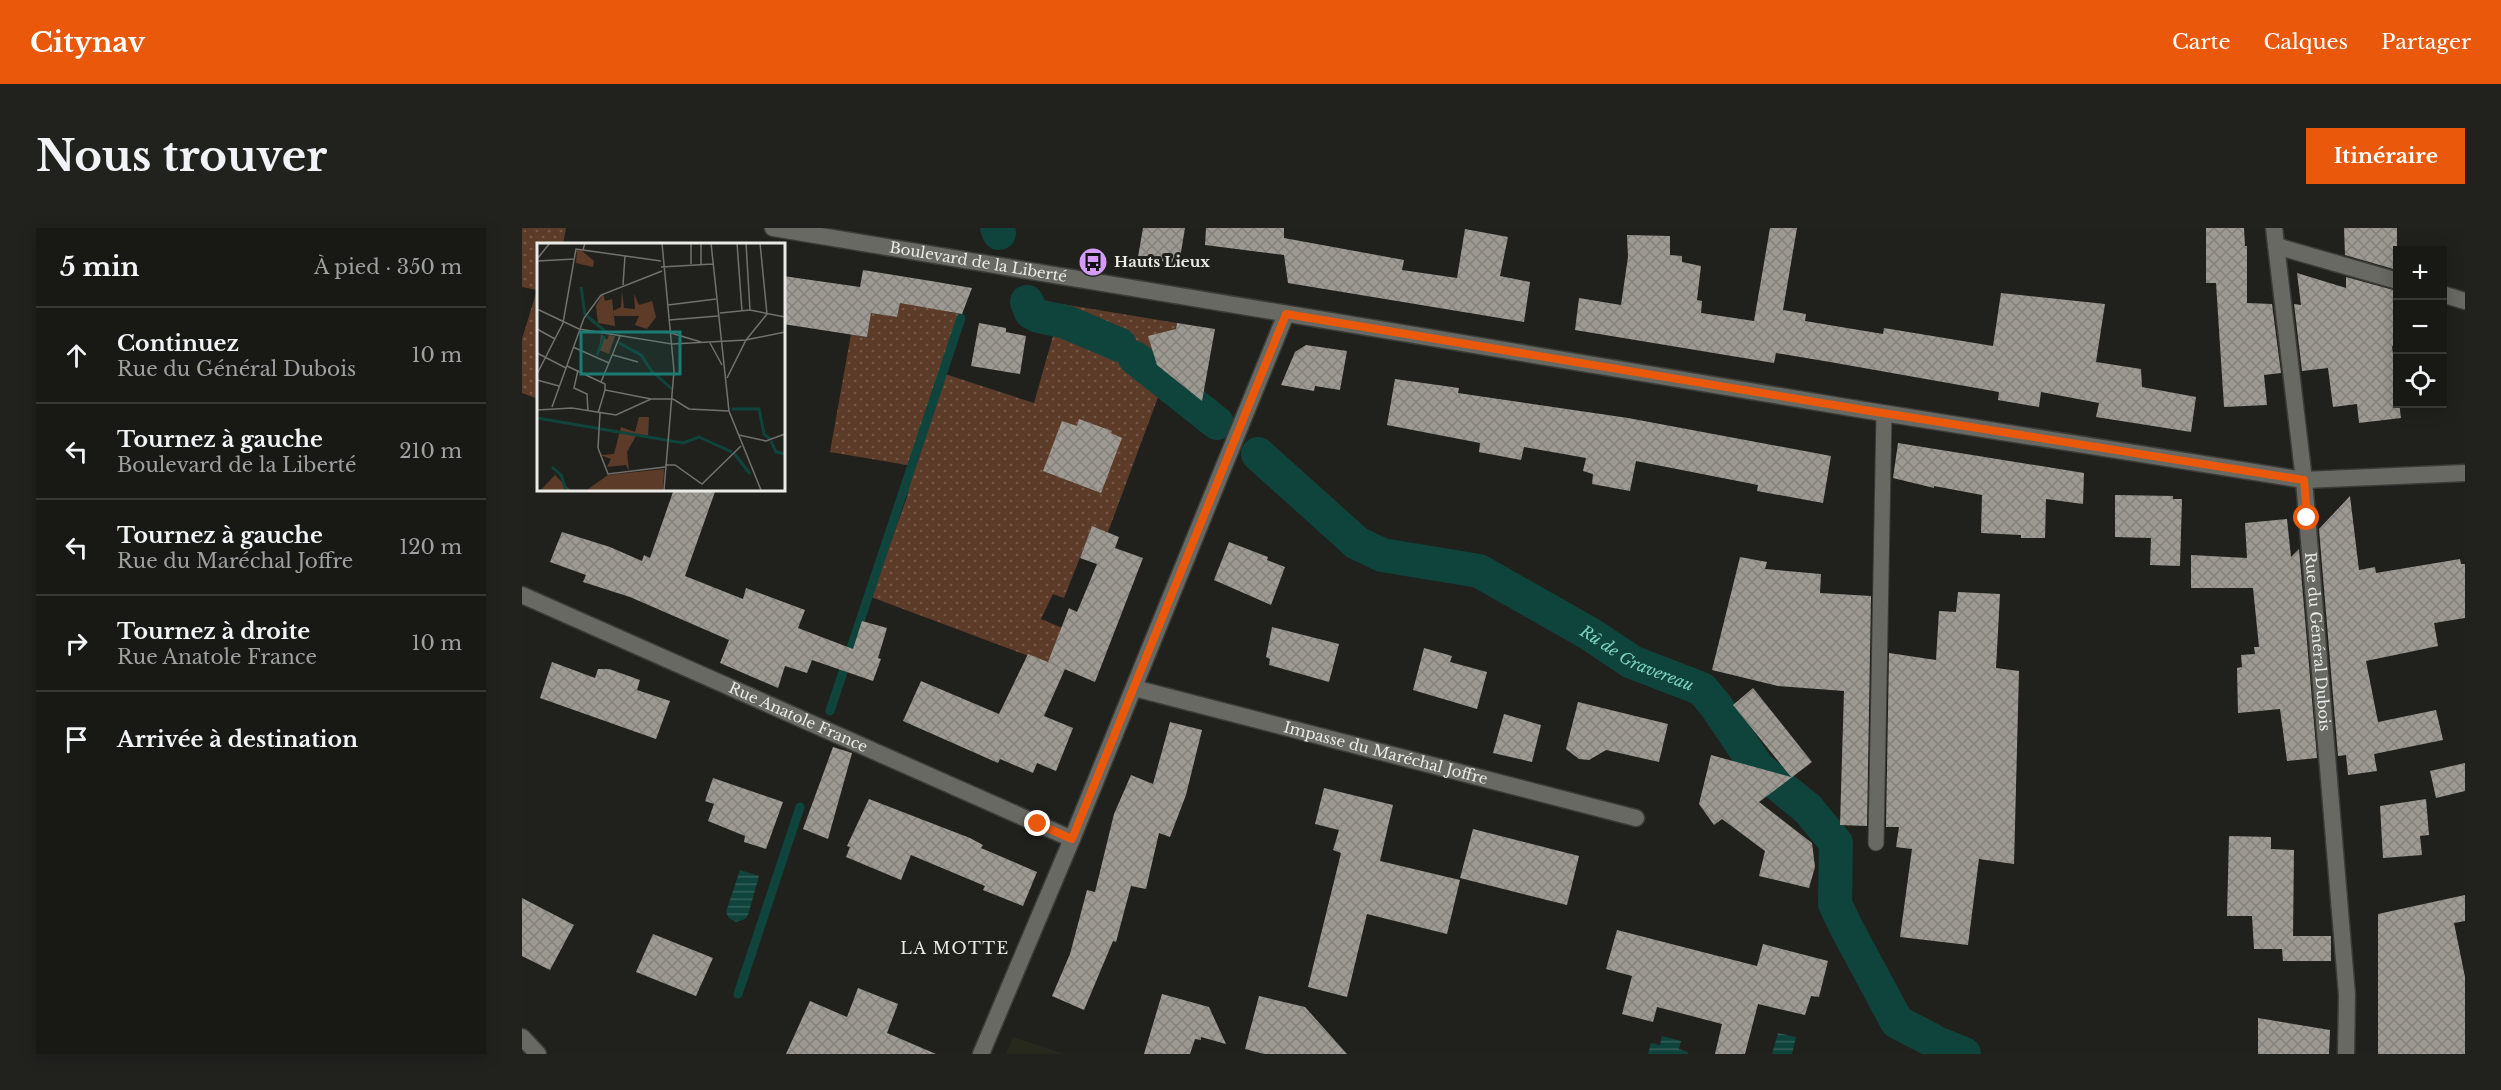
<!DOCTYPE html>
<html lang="fr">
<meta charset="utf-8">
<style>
body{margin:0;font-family:"Libre Baskerville",serif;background:#21221e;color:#f1f3f6}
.controls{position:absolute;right:18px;top:18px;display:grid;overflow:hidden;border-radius:0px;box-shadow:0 3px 15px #0003}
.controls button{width:54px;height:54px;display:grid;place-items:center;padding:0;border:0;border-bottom:2px solid #363834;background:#181915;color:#f1f3f6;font:30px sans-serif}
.stop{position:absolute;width:18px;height:18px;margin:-14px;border:4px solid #ea580c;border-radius:50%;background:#fff}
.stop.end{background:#ea580c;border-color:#fff;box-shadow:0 2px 6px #0008}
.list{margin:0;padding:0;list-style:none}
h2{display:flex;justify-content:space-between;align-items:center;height:78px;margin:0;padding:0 24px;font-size:26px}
h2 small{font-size:20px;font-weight:400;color:#9fa0a0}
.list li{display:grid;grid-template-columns:39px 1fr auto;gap:18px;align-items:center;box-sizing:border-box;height:96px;padding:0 24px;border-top:2px solid #363834}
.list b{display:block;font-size:22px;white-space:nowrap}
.list p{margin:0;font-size:20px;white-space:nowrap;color:#9fa0a0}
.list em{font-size:20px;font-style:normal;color:#9fa0a0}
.icon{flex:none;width:33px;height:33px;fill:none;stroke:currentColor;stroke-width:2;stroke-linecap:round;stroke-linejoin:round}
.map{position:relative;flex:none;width:1943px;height:826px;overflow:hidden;border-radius:0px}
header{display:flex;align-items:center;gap:36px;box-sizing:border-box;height:84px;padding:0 30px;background:#ea580c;color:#fff}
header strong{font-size:28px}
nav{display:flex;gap:33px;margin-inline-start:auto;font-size:21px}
.intro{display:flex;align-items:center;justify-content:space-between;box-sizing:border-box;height:144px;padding:0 36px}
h1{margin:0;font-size:42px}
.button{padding:15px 27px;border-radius:0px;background:#ea580c;color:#fff;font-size:21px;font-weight:700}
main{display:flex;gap:36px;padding:0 36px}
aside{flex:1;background:#181915;border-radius:0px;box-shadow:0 3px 15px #0003}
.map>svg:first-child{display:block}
</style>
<header>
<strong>Citynav</strong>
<nav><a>Carte</a><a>Calques</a><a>Partager</a></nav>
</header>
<div class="intro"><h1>Nous trouver</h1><a class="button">Itinéraire</a></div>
<main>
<aside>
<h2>5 min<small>À pied · 350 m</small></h2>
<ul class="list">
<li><svg class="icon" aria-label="ahead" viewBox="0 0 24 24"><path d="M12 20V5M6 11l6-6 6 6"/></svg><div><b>Continuez</b><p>Rue du Général Dubois</p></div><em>10 m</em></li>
<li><svg class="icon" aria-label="left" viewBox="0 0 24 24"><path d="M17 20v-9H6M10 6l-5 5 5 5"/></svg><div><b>Tournez à gauche</b><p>Boulevard de la Liberté</p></div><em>210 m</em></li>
<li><svg class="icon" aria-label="left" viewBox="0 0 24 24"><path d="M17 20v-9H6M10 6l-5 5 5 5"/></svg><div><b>Tournez à gauche</b><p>Rue du Maréchal Joffre</p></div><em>120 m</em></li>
<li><svg class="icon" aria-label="right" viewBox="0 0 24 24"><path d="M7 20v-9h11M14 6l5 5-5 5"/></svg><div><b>Tournez à droite</b><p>Rue Anatole France</p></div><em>10 m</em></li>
<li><svg class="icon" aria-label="arrive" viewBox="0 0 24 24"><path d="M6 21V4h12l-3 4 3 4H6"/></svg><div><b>Arrivée à destination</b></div></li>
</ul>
</aside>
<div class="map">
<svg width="1943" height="826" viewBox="0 0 1943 826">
<defs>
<pattern id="park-dots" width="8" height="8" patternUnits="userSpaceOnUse" patternTransform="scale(1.5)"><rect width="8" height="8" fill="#5c3b29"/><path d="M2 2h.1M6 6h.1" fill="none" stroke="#745848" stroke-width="1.8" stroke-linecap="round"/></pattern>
<pattern id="water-rules" width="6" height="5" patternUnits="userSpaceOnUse" patternTransform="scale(1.5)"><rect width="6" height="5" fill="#0f443c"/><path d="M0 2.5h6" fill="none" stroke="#325f58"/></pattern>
<pattern id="building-cross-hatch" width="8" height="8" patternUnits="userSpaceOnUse" patternTransform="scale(1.5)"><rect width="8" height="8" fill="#9e9a93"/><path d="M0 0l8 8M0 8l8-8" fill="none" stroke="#84817c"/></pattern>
</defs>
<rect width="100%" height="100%" fill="#20211c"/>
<path fill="#27291d" d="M 491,809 L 510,815 L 542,826 L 484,826 Z"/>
<g fill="url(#park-dots)">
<path d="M 0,0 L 44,0 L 41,16 L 16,16 L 16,171 L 0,165 L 0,111 L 15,62 L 0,59 Z"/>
<path d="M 382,49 L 426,84 L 440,86 L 423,146 L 512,175 L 540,76 L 655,95 L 645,145 L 586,304 L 570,299 L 542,370 L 531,366 L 519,391 L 550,404 L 536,439 L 349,369 L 385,269 L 391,238 L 308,224 L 329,106 L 345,109 L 349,85 L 375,89 Z"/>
</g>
<g fill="url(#water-rules)">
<path d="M 218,642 L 237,648 L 226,687 L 223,691 L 214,694 L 207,690 L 204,684 Z"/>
<path d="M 1256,805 L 1274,809 L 1270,826 L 1250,826 Z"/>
<path d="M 1140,808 L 1159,813 L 1157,821 L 1166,824 L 1166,826 L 1126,826 L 1129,815 L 1138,817 Z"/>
</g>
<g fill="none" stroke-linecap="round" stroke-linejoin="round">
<g stroke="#0f443c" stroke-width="9">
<path d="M 308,483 L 439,90"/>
<path d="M 216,766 L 278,579"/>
</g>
<g stroke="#0f443c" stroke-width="34">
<path d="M 475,0 L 477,5"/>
<path d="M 505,74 L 509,84 L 516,88 L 544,94 L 598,117"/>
<path d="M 613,130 L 695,195"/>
<path id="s1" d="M 736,226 L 835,315 L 860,327 L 957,343 L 1068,406 L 1110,434 L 1180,461 L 1194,478 L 1236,540 L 1286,581 L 1314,615 L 1313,676 L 1324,699 L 1375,794 L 1410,812"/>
<path d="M 1420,817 L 1442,826"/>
</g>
</g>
<g fill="url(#building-cross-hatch)">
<path d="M 621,0 L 663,0 L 657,36 L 616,29 Z"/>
<path d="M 684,0 L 762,0 L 762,10 L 882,32 L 880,42 L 935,50 L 943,1 L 986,9 L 978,48 L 1008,54 L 1002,94 L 766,55 L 762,27 L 683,17 Z"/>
<path d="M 1248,0 L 1275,0 L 1261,82 L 1284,86 L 1283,93 L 1361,106 L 1362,100 L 1471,118 L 1479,65 L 1583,76 L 1574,134 L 1619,141 L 1620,159 L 1674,169 L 1669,204 L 1574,189 L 1577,175 L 1519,164 L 1517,179 L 1476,172 L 1477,164 L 1308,134 L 1254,125 L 1252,135 L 1053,102 L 1057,70 L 1099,77 L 1106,29 L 1105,7 L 1148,8 L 1148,27 L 1160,28 L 1160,34 L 1179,38 L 1175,72 L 1180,73 L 1179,85 L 1232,93 Z"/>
<path d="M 1684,0 L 1722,0 L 1723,18 L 1725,18 L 1725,75 L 1750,76 L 1759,145 L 1742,147 L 1745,177 L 1702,179 L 1694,55 L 1684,55 Z"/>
<path d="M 1822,0 L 1875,0 L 1875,42 L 1823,27 Z"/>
<path d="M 341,42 L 409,53 L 450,60 L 440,86 L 378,75 L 375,89 L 349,85 L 345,109 L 261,96 L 261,48 L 338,59 Z"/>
<path d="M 1775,45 L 1824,60 L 1824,49 L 1875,63 L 1875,119 L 1870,118 L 1879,190 L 1837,195 L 1835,176 L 1811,179 L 1806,140 L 1780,143 L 1772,76 L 1779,77 Z"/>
<path d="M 457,95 L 484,100 L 484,104 L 504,108 L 498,146 L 449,138 Z"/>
<path d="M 655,95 L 693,101 L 680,173 L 635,137 L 626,108 L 654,101 Z"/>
<path d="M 784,117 L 825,123 L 818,162 L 793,158 L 792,163 L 759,157 L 773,124 Z"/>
<path d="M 873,151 L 937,160 L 936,165 L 1106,190 L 1309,228 L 1301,275 L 1235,263 L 1236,257 L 1114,233 L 1108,263 L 1070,256 L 1071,246 L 1061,243 L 1064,230 L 1002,219 L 999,232 L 957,224 L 958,215 L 865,197 Z"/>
<path d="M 557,191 L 590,203 L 589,205 L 600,210 L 579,265 L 521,243 L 540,193 L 555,198 Z"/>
<path d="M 1376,215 L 1562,245 L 1561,276 L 1524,271 L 1523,310 L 1499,310 L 1499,307 L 1459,305 L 1460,267 L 1412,258 L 1412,260 L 1371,250 Z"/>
<path d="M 152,261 L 194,261 L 163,348 L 221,371 L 224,360 L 283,382 L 276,400 L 331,421 L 340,393 L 365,400 L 356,430 L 359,431 L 351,453 L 290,432 L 285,445 L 263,438 L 256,460 L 198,435 L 207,412 L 108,369 L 61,354 L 64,347 L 28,334 L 40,304 L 88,319 L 120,333 L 122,327 L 128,330 Z"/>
<path d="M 1593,267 L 1651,268 L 1651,271 L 1660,271 L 1658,338 L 1628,337 L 1629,310 L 1593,309 Z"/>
<path d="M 1828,268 L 1837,342 L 1853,339 L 1854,345 L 1938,331 L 1939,336 L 1943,336 L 1943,390 L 1912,395 L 1916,418 L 1844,433 L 1856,494 L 1914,482 L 1921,512 L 1852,526 L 1855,543 L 1826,547 L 1824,527 L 1816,528 L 1797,301 Z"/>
<path d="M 1765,291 L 1769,329 L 1777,321 L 1795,530 L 1765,533 L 1758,481 L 1716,485 L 1715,440 L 1720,439 L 1719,427 L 1733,426 L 1732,419 L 1737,419 L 1731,360 L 1669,360 L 1669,327 L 1725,330 L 1723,295 Z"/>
<path d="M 570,298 L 597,309 L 593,320 L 621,330 L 573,454 L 526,434 L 547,380 L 555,384 L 575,336 L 558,330 Z"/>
<path d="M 707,314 L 746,329 L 745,332 L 763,339 L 749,377 L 692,352 Z"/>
<path d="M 1218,329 L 1245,334 L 1243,341 L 1299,346 L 1298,365 L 1349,368 L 1345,598 L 1318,597 L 1322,463 L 1256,458 L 1190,442 Z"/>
<path d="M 1436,364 L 1478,366 L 1474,440 L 1497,443 L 1492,636 L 1457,631 L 1446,717 L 1378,709 L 1390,621 L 1374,619 L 1377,599 L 1364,599 L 1367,425 L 1414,432 L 1417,383 L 1434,384 Z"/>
<path d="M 750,399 L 817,416 L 807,454 L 747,437 L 748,431 L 744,429 Z"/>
<path d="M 902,420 L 930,428 L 928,434 L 965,444 L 955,481 L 891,462 Z"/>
<path d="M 506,426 L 543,441 L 522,488 L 551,500 L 534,543 L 515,535 L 511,545 L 478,531 L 476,535 L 381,493 L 399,453 L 477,486 Z"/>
<path d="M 30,434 L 73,450 L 76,441 L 87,441 L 118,452 L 115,462 L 148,473 L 134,511 L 18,470 Z"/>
<path d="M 1231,460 L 1290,534 L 1237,574 L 1290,615 L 1293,639 L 1287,660 L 1237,648 L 1243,623 L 1200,591 L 1192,597 L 1177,576 L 1189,527 L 1269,549 L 1211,477 Z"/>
<path d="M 1056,474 L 1146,496 L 1137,534 L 1084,522 L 1067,532 L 1057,531 L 1044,521 Z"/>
<path d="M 982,486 L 1019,497 L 1010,534 L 971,525 Z"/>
<path d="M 648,494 L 680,502 L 664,567 L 648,609 L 637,605 L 624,661 L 609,658 L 594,714 L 591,713 L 562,782 L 530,768 L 548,726 L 565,662 L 573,664 L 592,586 L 609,547 L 631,556 Z"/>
<path d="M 311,519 L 330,525 L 306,611 L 281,601 Z"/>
<path d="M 1943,535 L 1943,563 L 1914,570 L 1908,543 Z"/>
<path d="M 191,550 L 261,574 L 244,621 L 222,614 L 223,608 L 186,593 L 192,576 L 183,573 Z"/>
<path d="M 802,560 L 871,577 L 858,633 L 938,652 L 925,706 L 845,686 L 825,769 L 786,759 L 819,625 L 811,622 L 817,602 L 793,596 Z"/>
<path d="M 347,571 L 448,610 L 461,617 L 459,620 L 515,644 L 501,678 L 461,662 L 463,658 L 389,627 L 379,652 L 324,629 L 328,619 L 325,618 Z"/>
<path d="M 1904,571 L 1907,607 L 1898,608 L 1900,627 L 1861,630 L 1858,578 Z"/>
<path d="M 951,601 L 1057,628 L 1045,677 L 938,650 Z"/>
<path d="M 1707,608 L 1749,609 L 1749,621 L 1772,622 L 1771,708 L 1809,708 L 1809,733 L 1761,733 L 1760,721 L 1732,721 L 1730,688 L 1705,688 Z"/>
<path d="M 1943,667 L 1943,693 L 1932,695 L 1943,749 L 1943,826 L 1856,826 L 1856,686 Z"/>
<path d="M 0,670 L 52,697 L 28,742 L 0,728 Z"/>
<path d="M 1095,702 L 1235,738 L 1241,716 L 1306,733 L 1297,769 L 1289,768 L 1283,787 L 1236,776 L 1223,826 L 1193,826 L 1200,796 L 1135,779 L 1131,794 L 1100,786 L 1110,748 L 1084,741 Z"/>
<path d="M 131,706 L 191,730 L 174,768 L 114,744 Z"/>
<path d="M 336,760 L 376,776 L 365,805 L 414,826 L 264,826 L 288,773 L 325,789 Z"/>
<path d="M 640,766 L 687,779 L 704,816 L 679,809 L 679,812 L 673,811 L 668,826 L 622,826 Z"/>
<path d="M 737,768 L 783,779 L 825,826 L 742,826 L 723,821 Z"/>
<path d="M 1736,790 L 1808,802 L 1807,826 L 1736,826 Z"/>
</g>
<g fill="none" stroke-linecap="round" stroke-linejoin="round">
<g stroke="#3b3c38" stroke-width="17">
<path id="service" d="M 1354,615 L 1362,185"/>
</g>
<g stroke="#3b3c38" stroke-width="19">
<g id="minor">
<path id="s2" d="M 1752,0 L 1782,252 L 1825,767 L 1824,826"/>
<path d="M 1754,18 L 1876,53"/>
<path d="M 1920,66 L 1943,73"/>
<path id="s3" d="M 0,367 L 550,611"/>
<path id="s4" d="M 612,460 L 1114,590"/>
<path d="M 0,809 L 16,826"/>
<path d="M 459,826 L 550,611 L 764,86"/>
</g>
</g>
<g stroke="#3b3c38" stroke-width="19">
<g id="tertiary">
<path id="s5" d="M 251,0 L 1342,182 L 1782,252 L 1943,245"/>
</g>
</g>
<use href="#service" stroke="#686963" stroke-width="15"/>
<use href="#minor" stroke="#686963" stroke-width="16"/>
<use href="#tertiary" stroke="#686963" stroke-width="16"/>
</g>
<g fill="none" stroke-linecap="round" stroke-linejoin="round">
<path stroke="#ea580c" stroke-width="8" d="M 516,596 L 550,611 L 764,86 L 1342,182 L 1782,252 L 1785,290"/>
</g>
<defs>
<g id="bus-disc" transform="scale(1.5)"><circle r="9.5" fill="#d59bfa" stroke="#20211c"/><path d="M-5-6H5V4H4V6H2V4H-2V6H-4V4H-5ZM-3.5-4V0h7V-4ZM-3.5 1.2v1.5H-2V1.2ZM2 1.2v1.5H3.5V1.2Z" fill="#111"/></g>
</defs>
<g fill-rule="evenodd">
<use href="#bus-disc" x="571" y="34"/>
</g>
<g text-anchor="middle" stroke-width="6" stroke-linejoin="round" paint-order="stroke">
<g font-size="15" font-weight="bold" fill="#eaebe7" stroke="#20211c" text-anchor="start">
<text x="592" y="39">Hauts Lieux</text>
</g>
<g font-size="15" fill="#eaebe7" stroke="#20211c">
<text dy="5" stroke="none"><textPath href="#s5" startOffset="208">Boulevard de la Liberté</textPath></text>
<text dy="5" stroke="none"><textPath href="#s2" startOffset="416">Rue du Général Dubois</textPath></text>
<text dy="5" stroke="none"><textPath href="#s3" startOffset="302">Rue Anatole France</textPath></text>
<text dy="5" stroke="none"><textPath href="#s4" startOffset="260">Impasse du Maréchal Joffre</textPath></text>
</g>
<g font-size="16" font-style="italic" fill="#7ed3c3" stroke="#20211c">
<text dy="6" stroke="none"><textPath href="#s1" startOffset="440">Rû de Gravereau</textPath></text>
</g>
<g font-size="16" letter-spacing="1.5" fill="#eaebe7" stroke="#20211c">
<text x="433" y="726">LA MOTTE</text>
</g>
</g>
<g transform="translate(15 15)">
<rect width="248" height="248" fill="#20211c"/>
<path d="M 43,6 L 57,18 L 56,24 L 39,20 L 40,7 ZM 66,50 L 68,58 L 75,56 L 78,83 L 61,80 L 59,63 Z" fill="#5c3b29"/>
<path d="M 85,48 L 87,65 L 98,66 L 97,51 L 102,62 L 115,58 L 119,74 L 110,86 L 98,82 L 102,73 L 77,73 L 76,68 L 84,64 ZM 102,174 L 112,174 L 111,193 L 100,191 L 90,209 L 92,228 L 89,222 L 70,224 L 74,216 L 63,212 L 77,211 L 84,184 L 98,189 ZM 18,232 L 33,247 L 4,247 Z" fill="#5c3b29"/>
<path d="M 64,91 L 70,97 L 72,92 L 78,93 L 72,111 L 62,107 ZM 127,226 L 126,247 L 50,247 L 71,232 Z" fill="#5c3b29"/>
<path fill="none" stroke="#0f443c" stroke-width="3" d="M 44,44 L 48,72M 50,73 L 69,89M 82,100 L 104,112 L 116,130M 60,112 L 67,93M 117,130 L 135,146M 195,166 L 222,166 L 227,191 L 233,196M 0,175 L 146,200 L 162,194 L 195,209M 234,198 L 239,209 L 248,211M 197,210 L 213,231M 15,224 L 24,232 L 29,247"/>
<path fill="none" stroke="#71726d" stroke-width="1.5" d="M 125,0 L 137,128 L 127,247M 154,0 L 154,21M 164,0 L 164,21M 174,0 L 192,168 L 224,247M 200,0 L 205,68M 209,0 L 213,67M 223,0 L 230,71M 46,7 L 124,18M 0,16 L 13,0M 0,18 L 38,16M 124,24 L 176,21M 86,42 L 88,13M 131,62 L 179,56M 0,66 L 42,86 L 135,101 L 209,97 L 230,71M 183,70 L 213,67 L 248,74M 132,77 L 181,73M 0,86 L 18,96M 134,90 L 164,99M 173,100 L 185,122M 36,104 L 72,120M 0,110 L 29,125M 76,112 L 101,119M 30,123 L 68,141 L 68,147 L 114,156M 41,127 L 37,145 L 50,151 L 51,168M 0,131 L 26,80 L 39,6 L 46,7 L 48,0M 190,135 L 209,97 L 248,89M 0,137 L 22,143M 64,139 L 83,93M 15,164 L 47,75 L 64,52 L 125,28M 0,167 L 35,165 L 79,172 L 114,156 L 136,156 L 152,166 L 192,168M 61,170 L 68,147M 63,170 L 61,205 L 71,231 L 128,224M 202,192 L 229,198 L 248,191M 128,222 L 138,222 L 165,241 L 204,203"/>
<path fill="#1a7c74" fill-opacity="0.15" stroke="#1a7c74" stroke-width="3" d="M 44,89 L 143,89 L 143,131 L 44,131 Z"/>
<rect width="248" height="248" fill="none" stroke="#eaebe7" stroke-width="3"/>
</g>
</svg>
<div class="controls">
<button>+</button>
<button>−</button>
<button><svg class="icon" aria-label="locate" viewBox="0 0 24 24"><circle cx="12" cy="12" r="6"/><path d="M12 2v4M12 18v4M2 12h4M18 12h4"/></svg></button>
</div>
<div class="stop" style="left:1785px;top:290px"></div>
<div class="stop end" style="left:516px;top:596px"></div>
</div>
</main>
